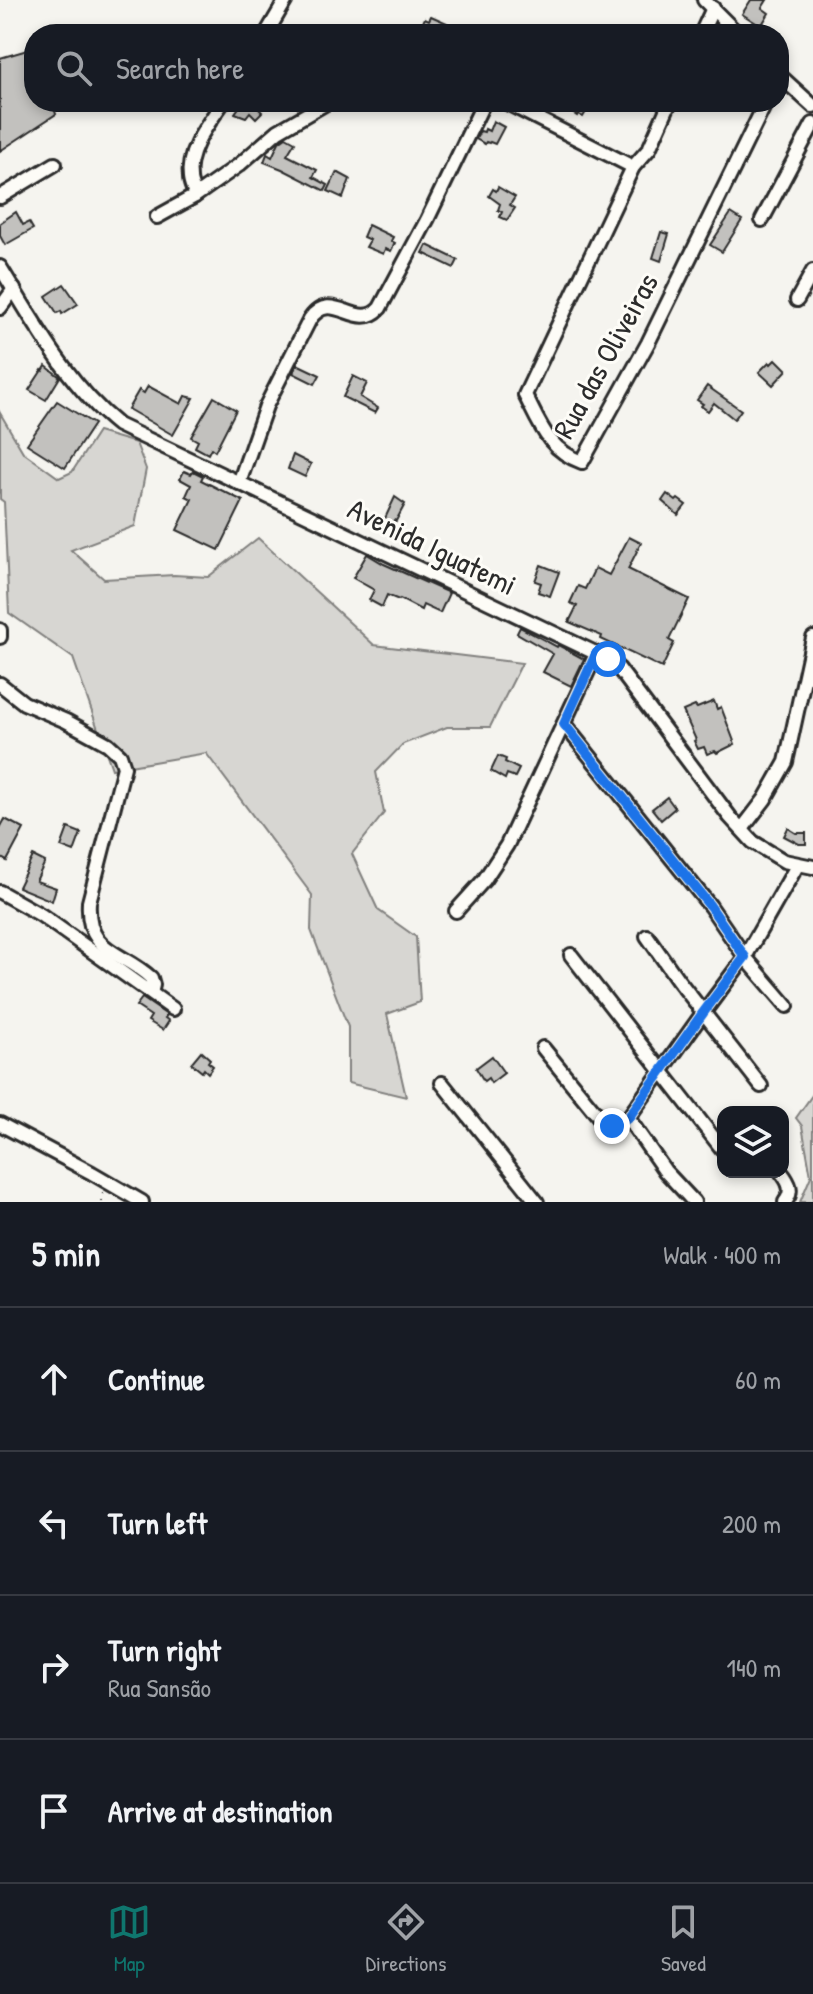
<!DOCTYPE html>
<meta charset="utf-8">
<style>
body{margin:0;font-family:"Patrick Hand",sans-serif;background:#20242c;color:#f1f3f6}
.controls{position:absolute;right:24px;bottom:24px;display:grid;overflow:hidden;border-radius:16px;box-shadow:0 4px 12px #0003}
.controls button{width:72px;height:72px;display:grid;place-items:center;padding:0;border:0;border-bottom:2px solid #363941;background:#171b24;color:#f1f3f6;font:40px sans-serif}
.stop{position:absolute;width:24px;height:24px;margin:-18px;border:6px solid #1a73e8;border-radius:50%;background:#fff}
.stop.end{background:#1a73e8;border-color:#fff;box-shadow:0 2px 8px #0008}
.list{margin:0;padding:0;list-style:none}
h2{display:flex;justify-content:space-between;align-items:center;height:104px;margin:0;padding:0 32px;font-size:34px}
h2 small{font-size:26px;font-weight:400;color:#9ea1a6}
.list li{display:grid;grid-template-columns:52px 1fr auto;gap:24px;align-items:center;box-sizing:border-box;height:144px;padding:0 32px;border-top:2px solid #363941}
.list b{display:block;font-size:30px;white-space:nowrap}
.list p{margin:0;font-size:26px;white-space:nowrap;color:#9ea1a6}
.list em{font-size:26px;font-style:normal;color:#9ea1a6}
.icon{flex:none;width:44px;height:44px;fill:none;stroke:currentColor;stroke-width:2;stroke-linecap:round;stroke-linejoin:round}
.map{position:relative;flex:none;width:813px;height:1202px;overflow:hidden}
.search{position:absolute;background:#171b24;box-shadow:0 4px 12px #0003;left:24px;right:24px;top:24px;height:88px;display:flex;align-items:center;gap:20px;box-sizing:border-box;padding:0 28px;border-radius:32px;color:#9ea1a6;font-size:30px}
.sheet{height:680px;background:#171b24}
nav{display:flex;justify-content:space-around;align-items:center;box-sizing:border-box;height:112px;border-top:2px solid #363941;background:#171b24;font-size:22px;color:#9ea1a6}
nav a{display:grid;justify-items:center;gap:4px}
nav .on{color:#0f766e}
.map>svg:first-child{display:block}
</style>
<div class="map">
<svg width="813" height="1202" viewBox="0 0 813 1202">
<rect width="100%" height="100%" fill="#f5f4ef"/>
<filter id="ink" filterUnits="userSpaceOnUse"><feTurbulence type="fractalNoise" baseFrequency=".0125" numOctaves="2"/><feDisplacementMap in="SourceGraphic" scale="16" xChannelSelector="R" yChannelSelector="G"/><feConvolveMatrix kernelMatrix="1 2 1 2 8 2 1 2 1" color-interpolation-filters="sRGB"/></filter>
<g filter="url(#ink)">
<g fill="#d7d6d2" stroke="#81807e" stroke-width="2">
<path d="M 0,413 L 23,452 L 59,478 L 72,472 L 98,432 L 136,443 L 146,469 L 135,526 L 71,550 L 104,579 L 174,575 L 208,577 L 258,538 L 374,645 L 522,663 L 490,727 L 447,727 L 403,744 L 376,772 L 384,813 L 352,854 L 378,910 L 416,937 L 420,1002 L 387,1014 L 406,1097 L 348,1083 L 348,1027 L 311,930 L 312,895 L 206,753 L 112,769 L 73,658 L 9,613 L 4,502 L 0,499 Z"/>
<path d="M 813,1094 L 813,1202 L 800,1202 L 811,1176 L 802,1126 L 796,1118 Z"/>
</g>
<g fill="#c2c1be" stroke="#2b2b2b" stroke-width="2">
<path d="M 751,0 L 767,0 L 762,8 L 769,13 L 761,26 L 742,14 Z"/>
<path d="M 431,16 L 447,23 L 443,31 L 442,30 L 440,34 L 417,34 L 425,18 L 429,20 Z"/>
<path d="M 34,48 L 34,102 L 52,102 L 56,114 L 0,151 L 0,58 Z"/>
<path d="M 243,102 L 252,102 L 262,112 L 256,118 L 250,112 L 246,117 L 235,113 Z"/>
<path d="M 556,102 L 592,102 L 583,117 L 578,114 L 577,116 Z"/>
<path d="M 493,121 L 504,127 L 495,144 L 490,142 L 489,143 L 486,142 L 485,144 L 476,139 L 480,131 L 484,132 L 485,129 L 489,131 Z"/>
<path d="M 286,137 L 295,142 L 287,155 L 317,170 L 313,177 L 328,185 L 325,191 L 282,169 L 264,162 L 267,154 L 272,157 L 279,142 Z"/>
<path d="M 337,172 L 350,179 L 343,198 L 328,191 Z"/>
<path d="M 498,187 L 515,197 L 510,205 L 515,208 L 507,220 L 500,217 L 502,212 L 498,210 L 500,204 L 489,196 L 493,189 L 496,191 Z"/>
<path d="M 16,212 L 23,225 L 29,222 L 33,229 L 5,245 L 0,236 L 0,223 Z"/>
<path d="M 731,213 L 742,220 L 722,252 L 710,245 Z"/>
<path d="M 368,225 L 393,237 L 391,241 L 395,243 L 391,251 L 385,249 L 383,254 L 366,247 L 370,240 L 363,237 Z"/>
<path d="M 661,232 L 669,234 L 661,261 L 653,258 Z"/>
<path d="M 427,245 L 458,260 L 454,268 L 423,253 Z"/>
<path d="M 64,284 L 78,304 L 62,314 L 61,311 L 57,313 L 46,296 Z"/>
<path d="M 776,359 L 787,370 L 773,385 L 759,372 L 769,362 L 771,364 Z"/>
<path d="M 297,364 L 320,375 L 315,384 L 293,373 Z"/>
<path d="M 46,366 L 60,377 L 46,400 L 29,390 L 42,370 L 43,371 Z"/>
<path d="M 353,376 L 367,383 L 360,397 L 378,408 L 375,413 L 343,397 Z"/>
<path d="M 148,386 L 181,404 L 185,396 L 194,398 L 173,435 L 128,409 L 139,390 L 144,393 Z"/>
<path d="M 707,386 L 741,410 L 736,417 L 734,419 L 714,403 L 708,411 L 701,406 L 703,404 L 697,400 Z"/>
<path d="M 214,397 L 236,410 L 215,451 L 211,448 L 208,454 L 195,447 L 198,441 L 191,437 Z"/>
<path d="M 57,401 L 94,424 L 65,468 L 27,444 Z"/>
<path d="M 293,455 L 311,464 L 305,477 L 288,469 Z"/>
<path d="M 184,471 L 191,474 L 193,471 L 203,476 L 201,480 L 243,501 L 219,550 L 177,530 L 192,499 L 186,496 L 191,485 L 180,479 Z"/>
<path d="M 667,494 L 676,501 L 678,499 L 686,505 L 678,515 L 662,501 Z"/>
<path d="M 395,497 L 405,504 L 396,521 L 394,520 L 388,533 L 380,529 Z"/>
<path d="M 629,537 L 641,543 L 628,569 L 689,599 L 669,640 L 674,643 L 662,668 L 601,639 L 602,636 L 569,622 L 577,606 L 570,603 L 578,586 L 585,589 L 595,568 L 609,575 Z"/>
<path d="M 367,554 L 384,564 L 449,593 L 440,613 L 423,605 L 421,610 L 400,599 L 399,600 L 387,595 L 382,607 L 369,600 L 374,590 L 353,578 Z"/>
<path d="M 541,565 L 559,572 L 550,596 L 538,592 L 541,583 L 535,581 Z"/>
<path d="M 520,627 L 557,647 L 558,645 L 584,659 L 571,686 L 543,672 L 553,654 L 517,633 Z"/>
<path d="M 714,701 L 717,709 L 721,707 L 735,744 L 717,753 L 715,751 L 707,754 L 704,747 L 698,749 L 694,741 L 696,740 L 683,711 L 695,706 L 697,708 Z"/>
<path d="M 498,756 L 506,759 L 505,762 L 519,769 L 515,777 L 507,774 L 505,779 L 491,771 Z"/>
<path d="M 667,797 L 675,808 L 661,820 L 652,809 Z"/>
<path d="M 5,819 L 24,829 L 7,861 L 0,857 L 0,828 Z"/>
<path d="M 68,828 L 81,833 L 74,852 L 61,847 Z"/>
<path d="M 788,828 L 796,833 L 806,833 L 806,844 L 799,844 L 784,836 Z"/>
<path d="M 33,856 L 45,862 L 36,881 L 56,888 L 52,901 L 18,887 Z"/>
<path d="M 142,998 L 167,1015 L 165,1018 L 169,1021 L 163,1030 L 148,1021 L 151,1016 L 136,1006 Z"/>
<path d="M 201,1051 L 210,1059 L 208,1062 L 213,1066 L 208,1073 L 204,1069 L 202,1072 L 191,1063 Z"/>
<path d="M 492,1056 L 504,1073 L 491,1083 L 488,1078 L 484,1081 L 476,1068 Z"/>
</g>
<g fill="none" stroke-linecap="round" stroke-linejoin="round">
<g stroke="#2b2b2b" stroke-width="18">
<g id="minor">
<path d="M 704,0 L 738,34"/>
<path d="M 266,34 L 286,0"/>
<path d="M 701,34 L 713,8"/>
<path d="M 779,75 L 813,106"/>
<path d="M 505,102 L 633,167 L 649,149 L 670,102"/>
<path d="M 633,167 L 525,395 C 540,424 548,450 582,462 L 648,343 L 766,102"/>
<path d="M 195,196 C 194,190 190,184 190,178 C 186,151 209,123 223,102"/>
<path d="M 0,197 L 55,164"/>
<path d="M 157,217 L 195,196 L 239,165 L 278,131 L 328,102"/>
<path d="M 762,220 L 813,124"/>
<path d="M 0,267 C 34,322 67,384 118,425 L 608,659 L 619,669 L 730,817 L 753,842 L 784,861 L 813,867"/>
<path d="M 797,300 L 813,271"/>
<path d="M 0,308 L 14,289"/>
<path d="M 239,483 L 266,406 L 310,319 C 332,287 357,333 380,308 L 427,220 L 484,102"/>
<path d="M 0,630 L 0,637"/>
<path d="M 0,684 L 24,703 L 66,721 L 108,744 L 120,755 L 124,767 L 89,902 C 86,954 121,950 151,978 L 153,985 L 151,993"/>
<path d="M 564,724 L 710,906 L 745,957 L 787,1006"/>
<path d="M 742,829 L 765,799 L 786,762 L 813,638"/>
<path d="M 0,892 L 41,915 L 173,1009"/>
<path d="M 456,911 L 484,880 L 507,845 L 596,654"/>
<path d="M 647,936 L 678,980 L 761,1086"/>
<path d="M 571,955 L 723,1150"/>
<path d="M 543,1048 L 604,1123 C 614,1129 620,1124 628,1118 L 703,1013 L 745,957 L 798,864"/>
<path d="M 442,1083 L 537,1202"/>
<path d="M 628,1118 L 665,1171 L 694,1202"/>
<path d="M 0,1124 L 92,1173 L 142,1202"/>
<path d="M 781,1172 C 789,1182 794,1191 785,1202"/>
</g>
</g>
<path stroke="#2b2b2b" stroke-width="2" stroke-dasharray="2 6" stroke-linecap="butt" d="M 102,1202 L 103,1192"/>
<use href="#minor" stroke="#fdfcf7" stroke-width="12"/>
</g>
</g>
<g fill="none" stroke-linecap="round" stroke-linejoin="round" filter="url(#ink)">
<path stroke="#1a73e8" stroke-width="10" d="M 608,659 L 596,654 L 564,724 L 710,906 L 745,957 L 703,1013 L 628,1118 L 618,1125 L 612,1126"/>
</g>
<g text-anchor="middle" stroke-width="6" stroke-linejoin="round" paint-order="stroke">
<g font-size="30" fill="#2b2b2b" stroke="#fdfcf7">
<text transform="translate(606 356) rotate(-61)" y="10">Rua das Oliveiras</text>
<text transform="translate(432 547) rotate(26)" y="10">Avenida Iguatemi</text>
</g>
</g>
</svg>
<div class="controls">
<button><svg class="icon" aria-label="layers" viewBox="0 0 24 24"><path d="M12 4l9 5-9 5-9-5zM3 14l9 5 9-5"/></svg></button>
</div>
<div class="stop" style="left:608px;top:659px"></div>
<div class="stop end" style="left:612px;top:1126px"></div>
<div class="search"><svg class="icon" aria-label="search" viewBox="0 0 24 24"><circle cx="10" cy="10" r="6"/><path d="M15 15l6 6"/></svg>Search here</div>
</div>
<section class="sheet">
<h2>5 min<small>Walk · 400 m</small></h2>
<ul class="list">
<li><svg class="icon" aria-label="ahead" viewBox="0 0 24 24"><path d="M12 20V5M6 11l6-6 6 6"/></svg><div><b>Continue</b></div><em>60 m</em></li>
<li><svg class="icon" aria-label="left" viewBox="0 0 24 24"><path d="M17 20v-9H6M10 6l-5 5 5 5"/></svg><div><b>Turn left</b></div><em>200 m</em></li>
<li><svg class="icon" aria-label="right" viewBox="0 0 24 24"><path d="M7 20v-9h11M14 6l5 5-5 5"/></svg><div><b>Turn right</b><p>Rua Sansão</p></div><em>140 m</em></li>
<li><svg class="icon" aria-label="arrive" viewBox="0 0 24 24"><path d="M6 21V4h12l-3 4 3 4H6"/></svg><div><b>Arrive at destination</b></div></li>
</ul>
</section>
<nav>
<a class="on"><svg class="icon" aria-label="map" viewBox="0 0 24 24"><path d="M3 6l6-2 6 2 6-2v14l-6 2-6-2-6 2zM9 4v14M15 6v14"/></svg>Map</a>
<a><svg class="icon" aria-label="directions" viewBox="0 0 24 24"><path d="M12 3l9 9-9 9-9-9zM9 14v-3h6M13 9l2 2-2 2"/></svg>Directions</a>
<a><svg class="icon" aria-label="saved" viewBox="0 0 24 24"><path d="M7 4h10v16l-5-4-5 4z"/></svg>Saved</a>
</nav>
